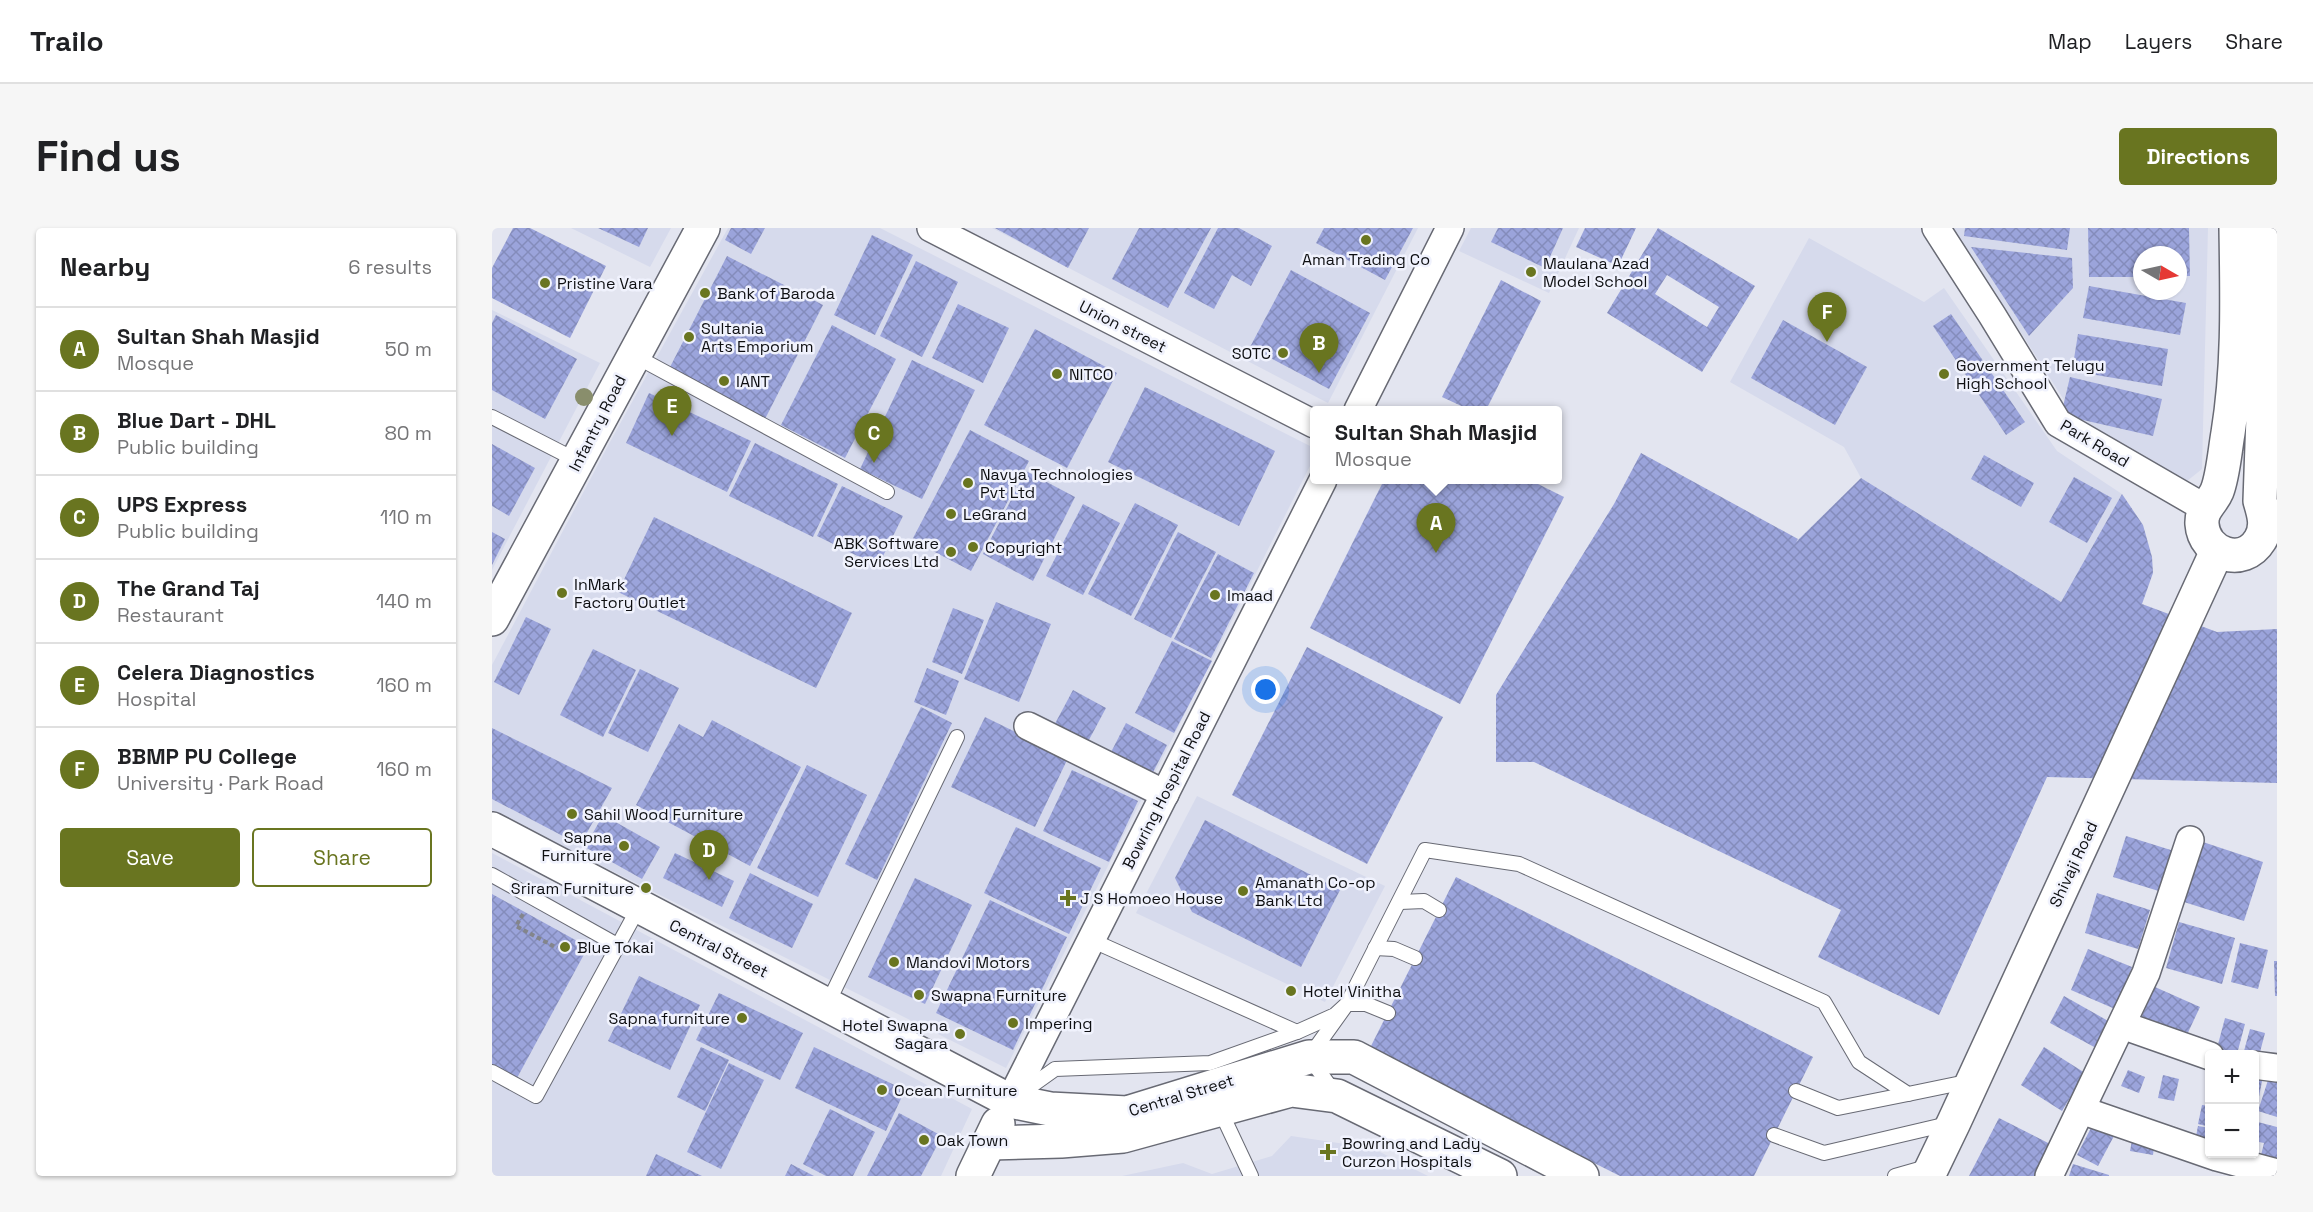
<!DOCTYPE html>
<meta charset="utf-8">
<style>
body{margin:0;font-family:"Space Grotesk",sans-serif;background:#f6f6f6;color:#202124}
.controls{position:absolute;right:18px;bottom:18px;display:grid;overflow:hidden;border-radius:6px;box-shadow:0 2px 4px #0004}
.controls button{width:54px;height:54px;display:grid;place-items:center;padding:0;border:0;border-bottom:2px solid #e0e0e0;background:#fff;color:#202124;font:30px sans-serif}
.compass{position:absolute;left:1641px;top:18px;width:54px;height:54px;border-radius:50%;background:#fff;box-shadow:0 2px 4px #0004;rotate:99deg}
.you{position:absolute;left:774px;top:462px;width:21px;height:21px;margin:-15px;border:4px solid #fff;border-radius:50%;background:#1a73e8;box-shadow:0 0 0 9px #1a73e833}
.badge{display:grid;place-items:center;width:39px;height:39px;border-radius:50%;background:#697520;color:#fff;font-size:20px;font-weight:700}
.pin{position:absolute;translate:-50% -50px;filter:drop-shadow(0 2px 3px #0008)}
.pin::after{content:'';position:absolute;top:32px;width:21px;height:18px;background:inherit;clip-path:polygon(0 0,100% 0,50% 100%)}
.popup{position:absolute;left:818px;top:178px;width:252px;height:78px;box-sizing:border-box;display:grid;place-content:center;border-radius:6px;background:#fff;filter:drop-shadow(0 2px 4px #0005);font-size:20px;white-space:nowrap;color:#757577}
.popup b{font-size:22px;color:#202124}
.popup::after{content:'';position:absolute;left:50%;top:100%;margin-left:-12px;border:12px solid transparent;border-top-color:#fff}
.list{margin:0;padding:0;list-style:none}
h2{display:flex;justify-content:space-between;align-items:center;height:78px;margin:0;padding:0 24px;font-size:26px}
h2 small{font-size:20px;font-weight:400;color:#757577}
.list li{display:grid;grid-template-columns:39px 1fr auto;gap:18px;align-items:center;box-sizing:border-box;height:84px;padding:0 24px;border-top:2px solid #e0e0e0}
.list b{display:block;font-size:22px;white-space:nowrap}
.list p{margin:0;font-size:20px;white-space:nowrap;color:#757577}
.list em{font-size:20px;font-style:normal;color:#757577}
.actions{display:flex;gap:12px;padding:18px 24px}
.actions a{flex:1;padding:14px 0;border:2px solid #697520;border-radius:6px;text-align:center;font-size:21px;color:#697520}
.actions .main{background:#697520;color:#fff}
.map{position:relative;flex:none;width:1785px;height:948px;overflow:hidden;border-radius:6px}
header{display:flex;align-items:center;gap:36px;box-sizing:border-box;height:84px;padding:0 30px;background:#fff;border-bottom:2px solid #e0e0e0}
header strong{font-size:28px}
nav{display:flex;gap:33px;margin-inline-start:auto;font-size:21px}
.intro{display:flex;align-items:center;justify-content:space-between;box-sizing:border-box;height:144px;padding:0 36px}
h1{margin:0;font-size:42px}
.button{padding:15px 27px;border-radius:6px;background:#697520;color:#fff;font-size:21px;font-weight:700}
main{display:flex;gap:36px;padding:0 36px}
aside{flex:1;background:#fff;border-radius:6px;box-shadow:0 2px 4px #0004}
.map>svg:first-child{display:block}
</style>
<header>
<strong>Trailo</strong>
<nav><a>Map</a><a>Layers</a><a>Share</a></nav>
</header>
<div class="intro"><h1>Find us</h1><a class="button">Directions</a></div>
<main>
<aside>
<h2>Nearby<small>6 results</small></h2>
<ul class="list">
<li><span class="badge">A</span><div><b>Sultan Shah Masjid</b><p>Mosque</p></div><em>50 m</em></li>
<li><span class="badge">B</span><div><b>Blue Dart - DHL</b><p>Public building</p></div><em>80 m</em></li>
<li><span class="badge">C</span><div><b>UPS Express</b><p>Public building</p></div><em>110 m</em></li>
<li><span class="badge">D</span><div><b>The Grand Taj</b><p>Restaurant</p></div><em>140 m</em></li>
<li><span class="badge">E</span><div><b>Celera Diagnostics</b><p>Hospital</p></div><em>160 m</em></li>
<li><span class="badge">F</span><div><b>BBMP PU College</b><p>University · Park Road</p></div><em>160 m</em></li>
</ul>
<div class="actions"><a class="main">Save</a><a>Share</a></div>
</aside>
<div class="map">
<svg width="1785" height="948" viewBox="0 0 1785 948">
<defs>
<pattern id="building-cross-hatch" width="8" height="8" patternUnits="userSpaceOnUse" patternTransform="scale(1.5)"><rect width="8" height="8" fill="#9ba4db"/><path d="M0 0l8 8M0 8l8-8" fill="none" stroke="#848cbb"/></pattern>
</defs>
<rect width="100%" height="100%" fill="#e3e5f0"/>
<g fill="#d6daec" fill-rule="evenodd">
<path d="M 79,0 L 179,0 L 158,39 Z"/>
<path d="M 236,0 L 388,0 L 822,220 L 822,230 L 514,840 L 0,583 L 0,437 L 118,214 Z"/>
<path d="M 500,0 L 926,0 L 836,175 Z"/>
<path d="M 979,0 L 1087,0 L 1057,65 L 967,23 Z"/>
<path d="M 1462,0 L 1716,0 L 1710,241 L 1695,253 L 1588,197 ZM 1650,27 L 1686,27 L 1686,63 L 1650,63 Z"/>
<path d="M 1317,10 L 1432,74 L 1452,60 L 1565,223 L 1630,266 L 1569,374 L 1369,250 L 1352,219 L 1238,154 Z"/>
<path d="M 0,82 L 108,135 L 0,342 Z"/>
<path d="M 705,568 L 893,658 L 833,774 L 644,685 Z"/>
<path d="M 0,625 L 480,881 L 449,948 L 0,948 Z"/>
<path d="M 799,908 L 880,920 L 936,948 L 630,948 L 691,935 L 720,946 L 780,928 Z"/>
</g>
<g fill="url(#building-cross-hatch)" fill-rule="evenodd">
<path d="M 21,0 L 38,0 L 114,38 L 78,110 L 0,70 L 0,40 Z"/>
<path d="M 106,0 L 156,0 L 147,19 Z"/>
<path d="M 239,0 L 273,0 L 259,26 L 233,12 Z"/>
<path d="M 503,0 L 597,0 L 576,40 Z"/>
<path d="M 647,0 L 719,0 L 676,80 L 620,51 Z"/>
<path d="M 726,0 L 747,0 L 780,18 L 759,58 L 740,47 L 722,81 L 692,65 Z"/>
<path d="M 832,0 L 921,0 L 893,52 L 824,15 Z"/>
<path d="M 1006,0 L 1071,0 L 1053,40 L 999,14 Z"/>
<path d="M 1093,0 L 1144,0 L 1126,38 L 1084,19 Z"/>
<path d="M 1166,0 L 1263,58 L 1210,144 L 1115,85 ZM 1175,47 L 1227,79 L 1215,99 L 1163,66 Z"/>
<path d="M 1473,0 L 1578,0 L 1575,22 L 1472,8 Z"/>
<path d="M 1596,0 L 1697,0 L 1698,48 L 1686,48 L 1686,27 L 1650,27 L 1650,49 L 1597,49 Z"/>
<path d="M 380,7 L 421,27 L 383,107 L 342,87 Z"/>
<path d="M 1479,19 L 1580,30 L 1581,60 L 1537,108 Z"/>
<path d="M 235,28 L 331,77 L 273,191 L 177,141 Z"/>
<path d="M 424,33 L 466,54 L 430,129 L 388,108 Z"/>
<path d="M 799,42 L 878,85 L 837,161 L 758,119 Z"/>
<path d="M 1009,52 L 1049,73 L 994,182 L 978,182 L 950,169 Z"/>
<path d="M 1597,58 L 1694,75 L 1688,107 L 1591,90 Z"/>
<path d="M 466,76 L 517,100 L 491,155 L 440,130 Z"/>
<path d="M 1459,86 L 1533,194 L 1514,207 L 1441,98 Z"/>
<path d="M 4,87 L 85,131 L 53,191 L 0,162 L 0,95 Z"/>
<path d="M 1291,92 L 1375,139 L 1343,197 L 1259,150 Z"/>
<path d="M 340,97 L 404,131 L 353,230 L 289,197 Z"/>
<path d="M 543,101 L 625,145 L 575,240 L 492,197 Z"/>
<path d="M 1586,106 L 1676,121 L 1670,158 L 1580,143 Z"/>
<path d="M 420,132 L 483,162 L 430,271 L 368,241 Z"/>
<path d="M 1578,149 L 1670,171 L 1661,208 L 1569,187 Z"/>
<path d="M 653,159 L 783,223 L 747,298 L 616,234 Z"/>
<path d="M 157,165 L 259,213 L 235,264 L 134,215 Z"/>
<path d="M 478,202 L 537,233 L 479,343 L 420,312 Z"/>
<path d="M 263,215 L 346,256 L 321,309 L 237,268 Z"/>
<path d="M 0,216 L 43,240 L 17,288 L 0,278 Z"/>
<path d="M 1149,225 L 1306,311 L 1304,314 L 1369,250 L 1569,374 L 1630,266 L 1651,297 L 1660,329 L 1661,345 L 1650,376 L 1725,404 L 1785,401 L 1785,555 L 1555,549 L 1447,787 L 1326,729 L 1349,682 L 1042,534 L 1004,534 L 1004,467 L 1122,276 Z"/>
<path d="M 1492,227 L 1542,255 L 1529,279 L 1479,251 Z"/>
<path d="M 534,243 L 583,269 L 541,353 L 491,326 Z"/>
<path d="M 1582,249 L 1620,270 L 1595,315 L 1557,294 Z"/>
<path d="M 892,252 L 1038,252 L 1072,269 L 968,476 L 818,400 Z"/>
<path d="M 350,258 L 411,288 L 386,338 L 325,308 Z"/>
<path d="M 643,275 L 686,297 L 639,388 L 596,366 Z"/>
<path d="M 591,276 L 628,295 L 591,367 L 554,348 Z"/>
<path d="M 162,289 L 360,385 L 324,460 L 126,364 Z"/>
<path d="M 0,304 L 13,311 L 0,337 Z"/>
<path d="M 686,304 L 724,324 L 679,410 L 642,391 Z"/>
<path d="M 726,326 L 762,345 L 719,430 L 682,411 Z"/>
<path d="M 504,374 L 559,396 L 527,474 L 472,451 Z"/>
<path d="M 461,380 L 492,392 L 470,446 L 440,434 Z"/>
<path d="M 34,389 L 59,401 L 27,467 L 2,454 Z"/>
<path d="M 680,413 L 720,433 L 682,505 L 643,485 Z"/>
<path d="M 815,419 L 951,489 L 875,636 L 740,567 Z"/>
<path d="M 101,421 L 144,442 L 111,509 L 68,487 Z"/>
<path d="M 435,440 L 467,453 L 454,487 L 422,474 Z"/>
<path d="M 148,441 L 187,460 L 156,524 L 116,505 Z"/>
<path d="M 581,462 L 614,480 L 591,523 L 558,505 Z"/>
<path d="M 429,479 L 460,495 L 385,652 L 353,636 Z"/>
<path d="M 493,489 L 576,530 L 543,599 L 459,559 Z"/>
<path d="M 220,492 L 309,539 L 258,638 L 144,577 L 187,496 L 211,509 Z"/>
<path d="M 634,495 L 675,517 L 656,554 L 615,532 Z"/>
<path d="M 0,500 L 120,560 L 88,617 L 0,571 Z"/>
<path d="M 315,537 L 375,567 L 326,669 L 265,640 Z"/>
<path d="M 580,542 L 646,573 L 617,634 L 551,603 Z"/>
<path d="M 111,587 L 168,619 L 150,651 L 93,619 Z"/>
<path d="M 713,592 L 848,662 L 809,739 L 700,684 L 683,650 Z"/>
<path d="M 524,599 L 609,640 L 577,706 L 492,665 Z"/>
<path d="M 1634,608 L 1682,623 L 1670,664 L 1621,649 Z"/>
<path d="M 1711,614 L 1771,634 L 1752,693 L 1692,674 Z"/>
<path d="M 183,625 L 242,653 L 230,679 L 171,650 Z"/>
<path d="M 258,645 L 321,676 L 300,720 L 237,690 Z"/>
<path d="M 964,649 L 1321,829 L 1262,948 L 1128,948 L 877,822 Z"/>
<path d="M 423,650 L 480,677 L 433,776 L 376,749 Z"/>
<path d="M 1605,665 L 1658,682 L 1646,721 L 1593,705 Z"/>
<path d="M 0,666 L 96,719 L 25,850 L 0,836 Z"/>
<path d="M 498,672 L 575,709 L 521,822 L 444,785 Z"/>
<path d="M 1687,694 L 1743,710 L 1730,756 L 1674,740 Z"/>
<path d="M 1748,715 L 1776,722 L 1766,761 L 1739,754 Z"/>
<path d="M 1596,721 L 1640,739 L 1623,781 L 1579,762 Z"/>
<path d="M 1782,733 L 1785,733 L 1785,768 L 1783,768 Z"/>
<path d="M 147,748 L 208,777 L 178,842 L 116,813 Z"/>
<path d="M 1663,759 L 1708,779 L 1692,813 L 1645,799 Z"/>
<path d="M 227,765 L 311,805 L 288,852 L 204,812 Z"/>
<path d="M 1572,768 L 1618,794 L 1604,820 L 1558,795 Z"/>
<path d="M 1733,790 L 1753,796 L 1745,826 L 1724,824 Z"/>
<path d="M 1758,801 L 1773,805 L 1767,828 L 1752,823 Z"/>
<path d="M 209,819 L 237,832 L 213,883 L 185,869 Z"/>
<path d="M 322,819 L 413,862 L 394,903 L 303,860 Z"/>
<path d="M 1552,819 L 1593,845 L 1570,883 L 1529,857 Z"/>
<path d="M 237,835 L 272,852 L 229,941 L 195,924 Z"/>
<path d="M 1636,842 L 1653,849 L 1647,865 L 1629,858 Z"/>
<path d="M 1762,846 L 1771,848 L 1765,879 L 1762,879 Z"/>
<path d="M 1778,846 L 1785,848 L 1785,889 L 1766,883 Z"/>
<path d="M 1671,847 L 1687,851 L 1682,873 L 1666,870 Z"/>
<path d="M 1710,877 L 1718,878 L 1718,899 L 1706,896 Z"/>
<path d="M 338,881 L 383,904 L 361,948 L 334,948 L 311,936 Z"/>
<path d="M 407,885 L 450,908 L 429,948 L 375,948 Z"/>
<path d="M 1507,890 L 1560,917 L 1544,948 L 1477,948 Z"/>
<path d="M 1762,893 L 1785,899 L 1785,940 L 1767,935 L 1772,915 L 1762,913 Z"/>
<path d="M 1601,896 L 1622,908 L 1606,938 L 1585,927 Z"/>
<path d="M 1706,898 L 1718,900 L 1718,922 L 1702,918 Z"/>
<path d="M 1641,907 L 1663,911 L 1661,927 L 1638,923 Z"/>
<path d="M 164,926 L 210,948 L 154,948 Z"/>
<path d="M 299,936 L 322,948 L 293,948 Z"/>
<path d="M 1581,936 L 1617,947 L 1617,948 L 1577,948 Z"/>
</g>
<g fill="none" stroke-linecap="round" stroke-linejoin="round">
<g stroke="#686a74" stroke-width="16">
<g id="lane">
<path d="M 143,128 L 395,264"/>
<path d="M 0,189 L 86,233"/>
<path d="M 0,647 L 127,718"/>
<path d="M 908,674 L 932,673 L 947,682"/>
<path d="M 599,712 L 805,804"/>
<path d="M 883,720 L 902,721 L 923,730"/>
<path d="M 335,777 L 465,509"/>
<path d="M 0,844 L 44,868 L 147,679"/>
<path d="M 1304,863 L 1346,880 L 1416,866"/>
<path d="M 842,864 L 817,829 L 855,776 L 933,622 L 1027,636 L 1332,774 L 1367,834 L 1416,866 L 1479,853"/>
<path d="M 528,866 L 563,841 L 718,835 L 805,804 L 843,787 L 855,776 L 874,776 L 896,785"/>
<path d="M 728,882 L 759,948"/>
<path d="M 1282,907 L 1332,925 L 1460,895"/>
<path d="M 1403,948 L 1438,938"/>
</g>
</g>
<g stroke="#686a74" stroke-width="30">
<g id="street">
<path d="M 439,0 L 822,196"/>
<path d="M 1444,0 L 1500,87 L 1566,195 L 1713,280"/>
<path d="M 866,182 L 958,0"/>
<path d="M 536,498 L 673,566"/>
<path d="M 1630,797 L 1718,828"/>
<path d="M 1762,837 L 1785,840"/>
<path d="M 518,873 L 831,252"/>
<path d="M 1589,882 L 1725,929 L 1785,945"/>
<path d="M 1557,948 L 1654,745 L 1698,612"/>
</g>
</g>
<g stroke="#686a74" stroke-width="36">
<g id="secondary">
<path d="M 1744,0 C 1745,68 1747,137 1736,205 C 1733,222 1731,248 1725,263 C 1720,275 1709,281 1710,296 C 1712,326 1751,340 1768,312 C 1776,299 1772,286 1768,273 L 1775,77 L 1772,0"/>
<path d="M 0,391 L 211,0"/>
<path d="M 0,601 L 518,873 L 558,881 L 635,885 L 817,829 L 862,829 L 1090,948"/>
<path d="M 498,915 L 569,913 L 631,908 L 799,862 L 845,868 L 1008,948"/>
<path d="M 481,948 L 506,896"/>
<path d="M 1436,948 L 1462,894 L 1725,323"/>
</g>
</g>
<path stroke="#83858c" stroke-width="4" stroke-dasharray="4.5 3" stroke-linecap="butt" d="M 31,686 L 24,698 L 65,720"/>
<use href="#lane" stroke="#fff" stroke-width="14"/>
<use href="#street" stroke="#fff" stroke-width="27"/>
<use href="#secondary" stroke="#fff" stroke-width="33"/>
</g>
<circle fill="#898e6c" cx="92" cy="169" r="9"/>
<g fill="#697520" stroke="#f0f2fd" stroke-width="2">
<circle cx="874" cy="12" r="6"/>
<circle cx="1039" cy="44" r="6"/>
<circle cx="53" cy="55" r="6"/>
<circle cx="213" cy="65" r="6"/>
<circle cx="197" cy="109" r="6"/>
<circle cx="791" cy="125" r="6"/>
<circle cx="565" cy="146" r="6"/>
<circle cx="1452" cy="146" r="6"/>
<circle cx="232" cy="153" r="6"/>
<circle cx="476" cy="255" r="6"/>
<circle cx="459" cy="286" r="6"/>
<circle cx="481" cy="319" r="6"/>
<circle cx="459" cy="324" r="6"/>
<circle cx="70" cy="365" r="6"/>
<circle cx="723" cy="367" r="6"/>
<circle cx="80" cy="586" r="6"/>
<circle cx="132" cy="618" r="6"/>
<circle cx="154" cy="660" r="6"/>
<circle cx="751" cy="663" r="6"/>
<path d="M573 661h6v6h6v6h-6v6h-6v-6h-6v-6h6z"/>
<circle cx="73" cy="719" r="6"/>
<circle cx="402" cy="734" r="6"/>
<circle cx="799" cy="763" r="6"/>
<circle cx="427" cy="767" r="6"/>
<circle cx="250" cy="790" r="6"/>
<circle cx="521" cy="795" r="6"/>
<circle cx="468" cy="806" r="6"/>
<circle cx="390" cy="862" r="6"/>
<circle cx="432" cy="912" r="6"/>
<path d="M833 915h6v6h6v6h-6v6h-6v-6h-6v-6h6z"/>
</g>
<g text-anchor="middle" stroke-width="5" stroke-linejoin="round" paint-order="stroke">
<g font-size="16" fill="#0e0f12" stroke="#f0f2fd" text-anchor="start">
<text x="874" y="37" text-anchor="middle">Aman Trading Co</text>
<text x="1051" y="41">Maulana Azad<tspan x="1051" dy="18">Model School</tspan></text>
<text x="65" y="61">Pristine Vara</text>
<text x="225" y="71">Bank of Baroda</text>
<text x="209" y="106">Sultania<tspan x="209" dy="18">Arts Emporium</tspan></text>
<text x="779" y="131" text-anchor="end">SOTC</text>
<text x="1464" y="143">Government Telugu<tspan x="1464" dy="18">High School</tspan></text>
<text x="577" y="152">NITCO</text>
<text x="244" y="159">IANT</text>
<text x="488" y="252">Navya Technologies<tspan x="488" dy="18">Pvt Ltd</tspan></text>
<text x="471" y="292">LeGrand</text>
<text x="447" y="321" text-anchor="end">ABK Software<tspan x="447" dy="18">Services Ltd</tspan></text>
<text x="493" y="325">Copyright</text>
<text x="82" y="362">InMark<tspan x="82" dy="18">Factory Outlet</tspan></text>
<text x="735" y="373">Imaad</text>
<text x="92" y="592">Sahil Wood Furniture</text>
<text x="120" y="615" text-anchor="end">Sapna<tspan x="120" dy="18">Furniture</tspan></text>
<text x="763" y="660">Amanath Co-op<tspan x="763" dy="18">Bank Ltd</tspan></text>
<text x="142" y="666" text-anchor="end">Sriram Furniture</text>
<text x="588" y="676">J S Homoeo House</text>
<text x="85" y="725">Blue Tokai</text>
<text x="414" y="740">Mandovi Motors</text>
<text x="811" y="769">Hotel Vinitha</text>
<text x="439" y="773">Swapna Furniture</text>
<text x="238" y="796" text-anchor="end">Sapna furniture</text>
<text x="533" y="801">Impering</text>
<text x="456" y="803" text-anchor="end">Hotel Swapna<tspan x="456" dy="18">Sagara</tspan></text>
<text x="402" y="868">Ocean Furniture</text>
<text x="444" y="918">Oak Town</text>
<text x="850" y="921">Bowring and Lady<tspan x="850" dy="18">Curzon Hospitals</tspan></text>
</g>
<g font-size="16" fill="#0e0f12" stroke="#f0f2fd">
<text transform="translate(631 98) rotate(27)" y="6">Union street</text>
<text transform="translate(105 195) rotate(-63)" y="6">Infantry Road</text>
<text transform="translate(1603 215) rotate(31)" y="6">Park Road</text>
<text transform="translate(674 562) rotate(-63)" y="6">Bowring Hospital Road</text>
<text transform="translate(1581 636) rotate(-65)" y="6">Shivaji Road</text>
<text transform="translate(227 720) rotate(27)" y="6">Central Street</text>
<text transform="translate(689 867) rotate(-17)" y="6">Central Street</text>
</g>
</g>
</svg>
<div class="controls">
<button>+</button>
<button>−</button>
</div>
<svg class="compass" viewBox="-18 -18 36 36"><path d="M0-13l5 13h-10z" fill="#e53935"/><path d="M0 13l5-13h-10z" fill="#757577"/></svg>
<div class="you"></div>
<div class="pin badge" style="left:944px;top:325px">A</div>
<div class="popup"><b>Sultan Shah Masjid</b>Mosque</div>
<div class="pin badge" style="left:827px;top:145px">B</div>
<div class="pin badge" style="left:382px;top:235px">C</div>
<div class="pin badge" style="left:217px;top:652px">D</div>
<div class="pin badge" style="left:180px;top:208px">E</div>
<div class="pin badge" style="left:1335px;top:114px">F</div>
</div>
</main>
